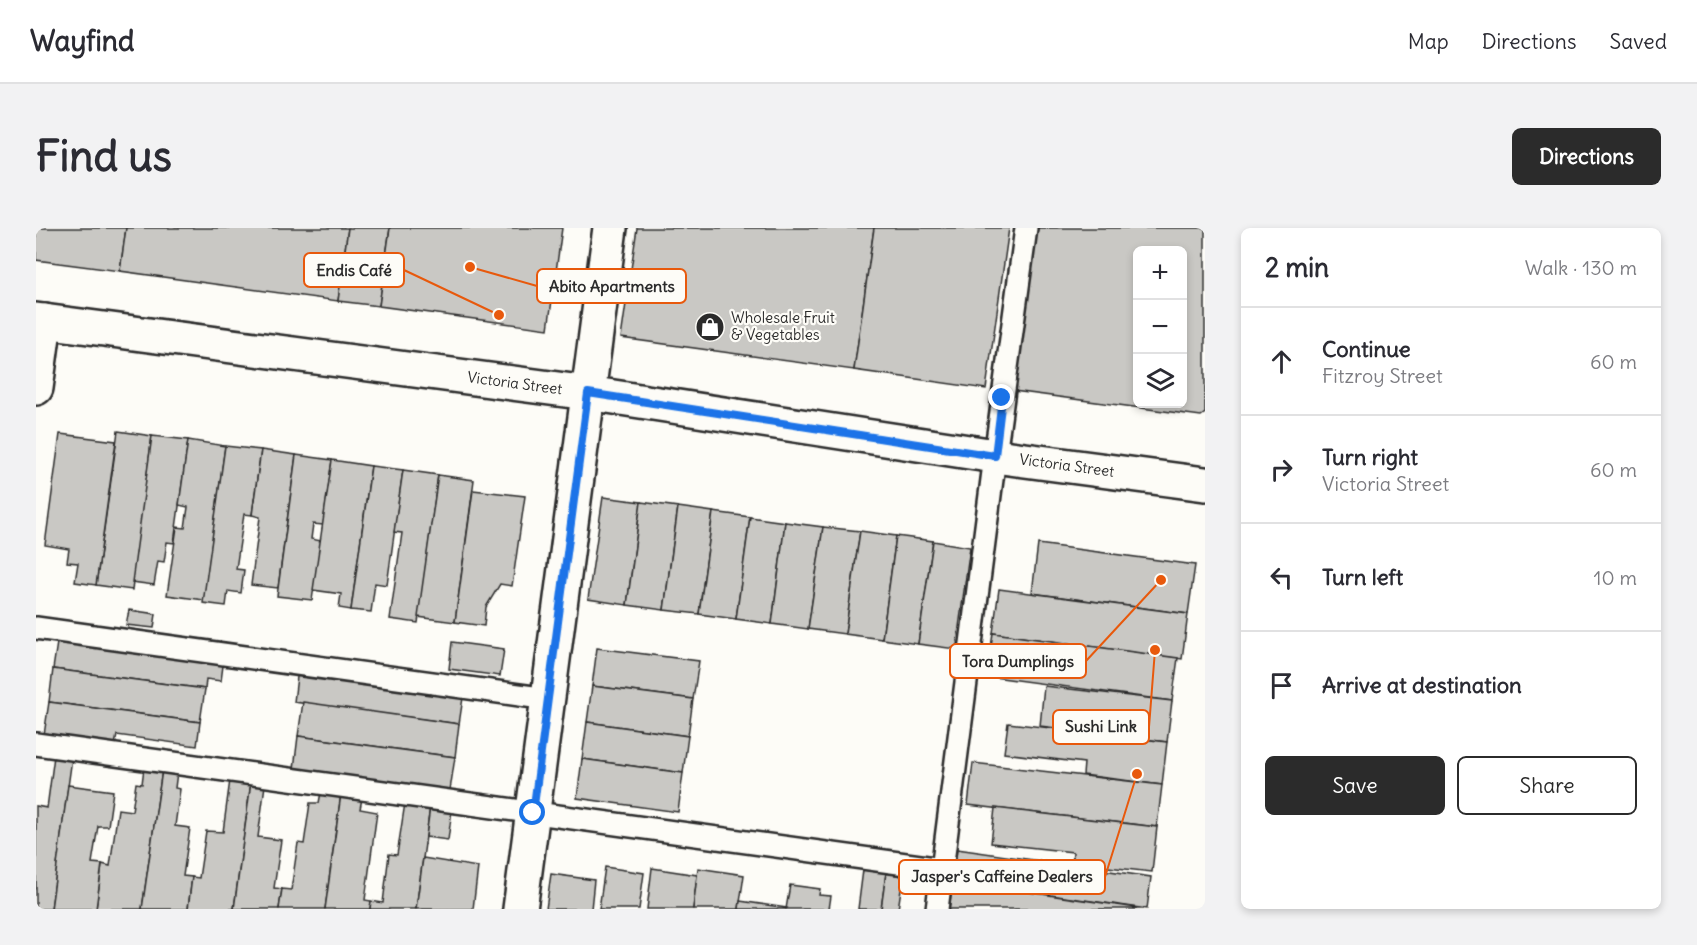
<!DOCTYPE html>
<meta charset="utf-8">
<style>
body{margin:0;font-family:Delius,sans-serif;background:#f2f2f3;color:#2b2b33}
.controls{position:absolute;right:18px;top:18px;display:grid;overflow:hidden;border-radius:9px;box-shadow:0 3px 9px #0003}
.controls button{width:54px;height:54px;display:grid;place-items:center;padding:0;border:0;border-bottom:2px solid #e1e1e2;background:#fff;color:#2b2b33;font:30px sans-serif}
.stop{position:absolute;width:18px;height:18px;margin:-14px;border:4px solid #1a73e8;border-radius:50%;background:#fff}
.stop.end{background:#1a73e8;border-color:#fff;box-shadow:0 2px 6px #0008}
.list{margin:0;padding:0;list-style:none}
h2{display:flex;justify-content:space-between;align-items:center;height:78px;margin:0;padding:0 24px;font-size:26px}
h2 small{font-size:20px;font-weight:400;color:#7c7c81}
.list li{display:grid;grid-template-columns:39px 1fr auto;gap:18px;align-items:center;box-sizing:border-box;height:108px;padding:0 24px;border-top:2px solid #e1e1e2}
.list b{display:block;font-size:22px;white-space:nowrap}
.list p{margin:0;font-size:20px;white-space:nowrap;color:#7c7c81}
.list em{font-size:20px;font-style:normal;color:#7c7c81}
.actions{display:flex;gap:12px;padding:18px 24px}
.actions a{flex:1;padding:14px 0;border:2px solid #2b2b2b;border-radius:9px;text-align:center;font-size:21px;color:#2b2b2b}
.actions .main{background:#2b2b2b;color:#fff}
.icon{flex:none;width:33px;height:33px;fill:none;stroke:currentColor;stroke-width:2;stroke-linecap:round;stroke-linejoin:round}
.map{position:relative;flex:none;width:1169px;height:681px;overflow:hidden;border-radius:9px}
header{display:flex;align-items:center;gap:36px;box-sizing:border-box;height:84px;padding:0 30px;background:#fff;border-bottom:2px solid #e1e1e2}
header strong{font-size:28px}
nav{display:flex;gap:33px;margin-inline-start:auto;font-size:21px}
.intro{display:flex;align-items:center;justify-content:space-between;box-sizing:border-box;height:144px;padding:0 36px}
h1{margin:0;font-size:42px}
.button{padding:15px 27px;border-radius:9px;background:#2b2b2b;color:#fff;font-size:21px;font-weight:700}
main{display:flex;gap:36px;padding:0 36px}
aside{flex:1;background:#fff;border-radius:9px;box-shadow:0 3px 9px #0003}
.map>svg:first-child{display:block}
</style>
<header>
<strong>Wayfind</strong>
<nav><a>Map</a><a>Directions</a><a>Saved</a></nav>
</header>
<div class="intro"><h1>Find us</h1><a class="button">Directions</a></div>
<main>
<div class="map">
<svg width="1169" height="681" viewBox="0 0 1169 681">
<rect width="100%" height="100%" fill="#fdfcf7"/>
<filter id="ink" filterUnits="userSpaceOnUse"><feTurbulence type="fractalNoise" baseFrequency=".0167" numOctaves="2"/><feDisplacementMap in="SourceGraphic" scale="12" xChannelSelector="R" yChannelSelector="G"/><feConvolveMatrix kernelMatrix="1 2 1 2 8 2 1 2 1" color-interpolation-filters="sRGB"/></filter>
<g filter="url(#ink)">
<g fill="#c9c8c4" stroke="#2b2b2b" stroke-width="1.5" fill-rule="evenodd">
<path d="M 0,0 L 90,0 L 84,43 L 0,32 Z"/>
<path d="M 90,0 L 312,0 L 302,73 L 84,43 Z"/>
<path d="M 312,0 L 354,0 L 343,78 L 302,73 Z"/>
<path d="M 354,0 L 526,0 L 512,101 L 343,78 Z"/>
<path d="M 601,0 L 838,0 L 818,142 L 585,110 Z"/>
<path d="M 838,0 L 973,0 L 950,161 L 818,142 Z"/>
<path d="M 1001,0 L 1169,0 L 1169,185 L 1165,188 L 978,163 ZM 1102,22 L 1146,22 L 1146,176 L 1102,176 Z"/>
<path d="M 82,203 L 116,208 L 96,362 L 60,357 Z"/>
<path d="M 24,206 L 80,213 L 60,357 L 39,354 L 42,335 L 31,334 L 33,321 L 9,317 Z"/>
<path d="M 116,208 L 152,212 L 138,315 L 131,314 L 128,334 L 122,333 L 118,357 L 96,354 Z"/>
<path d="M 152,212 L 189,218 L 168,372 L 131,367 L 141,299 L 149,300 L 152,279 L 143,277 Z"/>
<path d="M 189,218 L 225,222 L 216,287 L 208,286 L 200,341 L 208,342 L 205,365 L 192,363 L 190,378 L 167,375 Z"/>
<path d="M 225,222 L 260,227 L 242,360 L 215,357 L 224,289 L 216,287 Z"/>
<path d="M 260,227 L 296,232 L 287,297 L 277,296 L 275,311 L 285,313 L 276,372 L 241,368 Z"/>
<path d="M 296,232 L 335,238 L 315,382 L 303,380 L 305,366 L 277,362 Z"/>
<path d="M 335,238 L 367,242 L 351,357 L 339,355 L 335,384 L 315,382 Z"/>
<path d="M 367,242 L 402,247 L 382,395 L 354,391 L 366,305 L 358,304 Z"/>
<path d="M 402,247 L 438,252 L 419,394 L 382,389 Z"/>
<path d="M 437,262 L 489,268 L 476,358 L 464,356 L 450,379 L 448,398 L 419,394 Z"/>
<path d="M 567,269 L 605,274 L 591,377 L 552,371 Z"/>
<path d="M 605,274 L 642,279 L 628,382 L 591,377 Z"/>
<path d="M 642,279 L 677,284 L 663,386 L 628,382 Z"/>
<path d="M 677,284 L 714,289 L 700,391 L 663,386 Z"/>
<path d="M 714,289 L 749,294 L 736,396 L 700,391 Z"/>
<path d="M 749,294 L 787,299 L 772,401 L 736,396 Z"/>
<path d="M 787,299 L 824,303 L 809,406 L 772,401 Z"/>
<path d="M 824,303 L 860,308 L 846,411 L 809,406 Z"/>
<path d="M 860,308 L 897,313 L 882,416 L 846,411 Z"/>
<path d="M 897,313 L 934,319 L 920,421 L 882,416 Z"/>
<path d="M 1002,316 L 1159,337 L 1152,386 L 996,365 Z"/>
<path d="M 963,361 L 1152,386 L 1146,431 L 957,405 Z"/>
<path d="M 93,382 L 120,386 L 118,400 L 90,397 Z"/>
<path d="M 957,405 L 1142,430 L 1136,473 L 951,448 Z"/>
<path d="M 22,408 L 188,430 L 185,453 L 170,451 L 169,461 L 17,441 Z"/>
<path d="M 416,414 L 468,421 L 464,448 L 413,441 Z"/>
<path d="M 561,420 L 663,433 L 657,471 L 556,458 Z"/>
<path d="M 262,440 L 428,463 L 423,496 L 258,474 Z"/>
<path d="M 17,441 L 169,461 L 164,494 L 13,474 Z"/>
<path d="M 556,458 L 657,471 L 652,508 L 551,494 Z"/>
<path d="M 1008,458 L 1136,473 L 1131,514 L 1004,498 Z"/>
<path d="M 13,474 L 164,494 L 161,518 L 81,507 L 79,517 L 8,507 Z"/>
<path d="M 267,474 L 423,496 L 419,529 L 262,508 Z"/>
<path d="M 551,494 L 652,508 L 647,545 L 546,531 Z"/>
<path d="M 972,495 L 1131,514 L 1126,557 L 1047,547 L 1048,535 L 968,525 Z"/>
<path d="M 262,508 L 419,529 L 414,562 L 258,541 Z"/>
<path d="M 18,528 L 36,530 L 15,681 L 0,681 L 0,578 L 11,580 Z"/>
<path d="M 546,531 L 647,545 L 642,584 L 541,570 Z"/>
<path d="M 937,535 L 1126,557 L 1121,599 L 932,577 Z"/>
<path d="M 108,540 L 126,542 L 106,681 L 60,681 L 66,636 L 74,638 L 82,581 L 96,583 L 100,555 L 106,556 Z"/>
<path d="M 126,542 L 141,544 L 139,560 L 144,561 L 139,598 L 154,600 L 147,648 L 156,649 L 152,681 L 106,681 Z"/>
<path d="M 194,552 L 215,554 L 198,681 L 152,681 L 156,649 L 163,650 L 170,603 L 187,604 Z"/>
<path d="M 215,554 L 229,557 L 222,609 L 245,612 L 238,660 L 246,661 L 243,681 L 198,681 Z"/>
<path d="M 32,557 L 77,563 L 72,598 L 62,598 L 56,635 L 66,636 L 60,681 L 15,681 Z"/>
<path d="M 285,564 L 305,566 L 289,681 L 243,681 L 246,661 L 255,662 L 262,615 L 268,616 L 274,575 L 283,575 Z"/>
<path d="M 305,566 L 326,570 L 324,581 L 341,584 L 329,672 L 335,673 L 334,681 L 289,681 Z"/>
<path d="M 369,575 L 394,579 L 380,681 L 334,681 L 335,673 L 347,675 L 353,626 L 361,627 Z"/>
<path d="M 394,579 L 416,582 L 412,612 L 390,609 Z"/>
<path d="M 959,580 L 1121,599 L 1116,644 L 1036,635 L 1037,624 L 955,615 Z"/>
<path d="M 921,621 L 1115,649 L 1111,681 L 917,653 Z"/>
<path d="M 387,630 L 442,639 L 437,681 L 380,681 Z"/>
<path d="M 569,639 L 608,645 L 603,681 L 563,681 Z"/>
<path d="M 616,640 L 661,647 L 657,681 L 611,681 Z"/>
<path d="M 662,640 L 708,647 L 703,681 L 657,681 Z"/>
<path d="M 827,642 L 850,645 L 845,681 L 822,681 Z"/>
<path d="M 850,645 L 867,648 L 862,681 L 845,681 Z"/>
<path d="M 515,646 L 558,652 L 555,681 L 510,681 Z"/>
<path d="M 917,653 L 1108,681 L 913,681 Z"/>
<path d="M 754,657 L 784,661 L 783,667 L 795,668 L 793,681 L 750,681 Z"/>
<path d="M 704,673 L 751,680 L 750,681 L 703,681 Z"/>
</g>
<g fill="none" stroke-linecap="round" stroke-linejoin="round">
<g stroke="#2b2b2b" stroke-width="26">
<g id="lane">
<path d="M 0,400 L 512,471"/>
<path d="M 0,516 L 906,641"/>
<path d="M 901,681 L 959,228 L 990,0"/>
</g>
</g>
<g stroke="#2b2b2b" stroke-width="38">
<g id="street">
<path id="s1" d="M 0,92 L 552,165 L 959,228 L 1169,256"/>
<path d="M 0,160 L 9,93"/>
<path d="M 484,681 L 574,0"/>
</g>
</g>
<use href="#lane" stroke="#fdfcf7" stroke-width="21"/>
<use href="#street" stroke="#fdfcf7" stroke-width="33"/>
</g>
</g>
<g fill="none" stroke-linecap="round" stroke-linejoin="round" filter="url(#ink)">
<path stroke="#1a73e8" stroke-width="8" d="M 497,585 L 552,165 L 959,228 L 966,170"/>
</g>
<defs>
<g id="shop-disc" transform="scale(1.5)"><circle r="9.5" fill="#2b2b2b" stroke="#fdfcf7"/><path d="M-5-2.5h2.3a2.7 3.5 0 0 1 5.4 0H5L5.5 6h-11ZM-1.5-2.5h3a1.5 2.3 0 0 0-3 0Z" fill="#fff"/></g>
</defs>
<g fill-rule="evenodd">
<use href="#shop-disc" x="674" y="99"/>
</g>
<g text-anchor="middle" stroke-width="4.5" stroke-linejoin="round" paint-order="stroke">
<g font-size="15" fill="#2b2b2b" stroke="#fdfcf7" text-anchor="start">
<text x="695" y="95">Wholesale Fruit<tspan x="695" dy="17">&amp; Vegetables</tspan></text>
</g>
<g font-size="15" fill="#2b2b2b" stroke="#fdfcf7">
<text dy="5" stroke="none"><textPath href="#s1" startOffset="483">Victoria Street</textPath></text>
<text dy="5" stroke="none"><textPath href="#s1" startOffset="1041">Victoria Street</textPath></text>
</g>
</g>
<path fill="none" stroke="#e8590c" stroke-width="2" d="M463 87L368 42M434 39L501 58M1125 352L1050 433M1119 422L1113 499M1101 546L1069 649"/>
<g fill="#e8590c" stroke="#fdfcf7" stroke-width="2">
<circle cx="463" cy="87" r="6"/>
<circle cx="434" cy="39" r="6"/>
<circle cx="1125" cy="352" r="6"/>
<circle cx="1119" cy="422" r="6"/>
<circle cx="1101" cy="546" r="6"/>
</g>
<g fill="#fdfcf7" stroke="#e8590c" stroke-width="2">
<rect x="268" y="25" width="100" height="34" rx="6"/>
<rect x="501" y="41" width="149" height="34" rx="6"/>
<rect x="914" y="416" width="136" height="34" rx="6"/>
<rect x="1017" y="482" width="96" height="34" rx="6"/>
<rect x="863" y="632" width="206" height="34" rx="6"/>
</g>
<g font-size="16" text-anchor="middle" font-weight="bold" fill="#2b2b2b">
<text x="318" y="48">Endis Café</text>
<text x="576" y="64">Abito Apartments</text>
<text x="982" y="439">Tora Dumplings</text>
<text x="1065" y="504">Sushi Link</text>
<text x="966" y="654">Jasper's Caffeine Dealers</text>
</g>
</svg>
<div class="controls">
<button>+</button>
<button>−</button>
<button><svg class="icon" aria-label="layers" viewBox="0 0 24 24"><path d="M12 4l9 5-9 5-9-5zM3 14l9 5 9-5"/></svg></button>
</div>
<div class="stop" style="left:497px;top:585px"></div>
<div class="stop end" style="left:966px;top:170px"></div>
</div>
<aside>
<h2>2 min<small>Walk · 130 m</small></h2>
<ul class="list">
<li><svg class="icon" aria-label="ahead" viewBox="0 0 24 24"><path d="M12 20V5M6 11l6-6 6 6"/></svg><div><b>Continue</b><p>Fitzroy Street</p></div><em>60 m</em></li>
<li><svg class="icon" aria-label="right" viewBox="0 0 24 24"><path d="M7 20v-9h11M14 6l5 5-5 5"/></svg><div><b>Turn right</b><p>Victoria Street</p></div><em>60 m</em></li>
<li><svg class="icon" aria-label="left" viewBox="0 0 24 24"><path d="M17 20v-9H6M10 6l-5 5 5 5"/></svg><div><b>Turn left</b></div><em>10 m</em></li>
<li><svg class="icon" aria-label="arrive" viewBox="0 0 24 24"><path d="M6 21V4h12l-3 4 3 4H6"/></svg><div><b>Arrive at destination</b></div></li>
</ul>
<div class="actions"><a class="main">Save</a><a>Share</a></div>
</aside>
</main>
